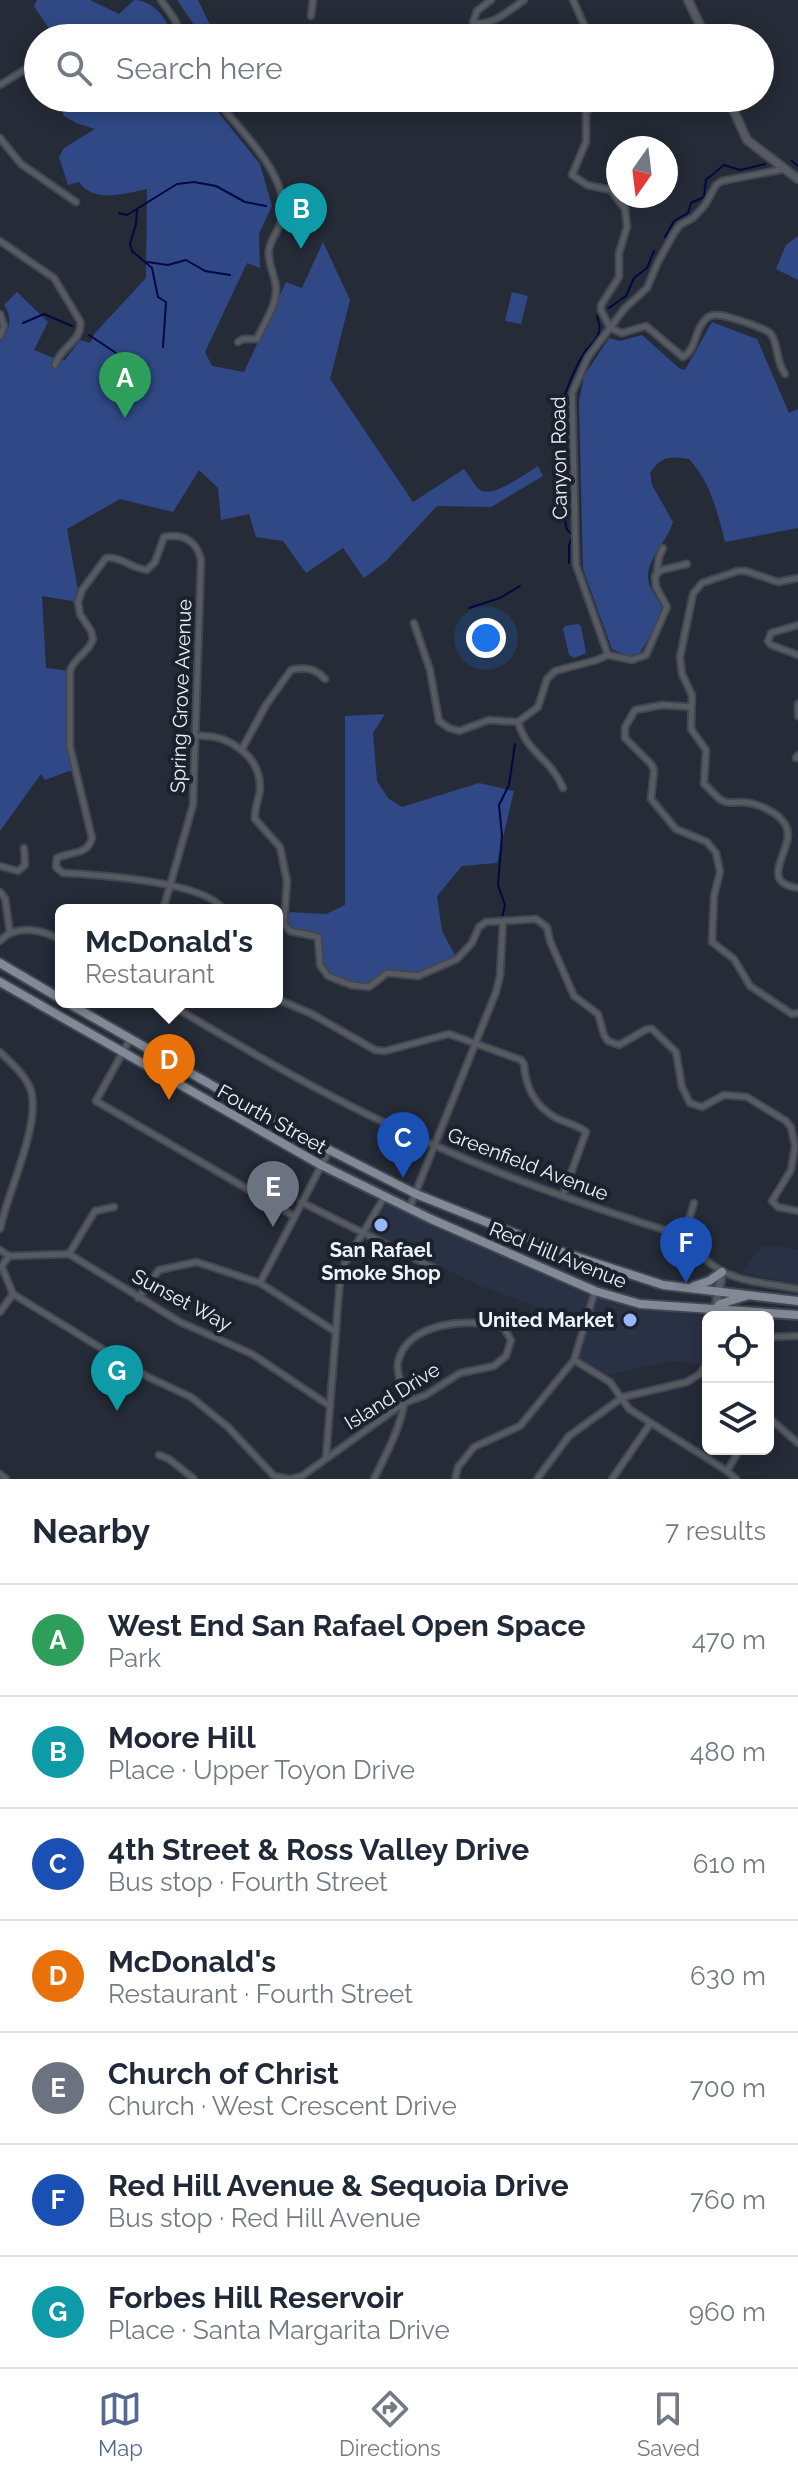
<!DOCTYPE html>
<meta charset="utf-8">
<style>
body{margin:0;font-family:Raleway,sans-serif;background:#f6f6f7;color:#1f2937}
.controls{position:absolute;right:24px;bottom:24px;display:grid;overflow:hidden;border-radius:12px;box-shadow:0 4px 20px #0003}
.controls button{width:72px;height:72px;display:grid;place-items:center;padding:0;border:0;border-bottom:2px solid #e0e1e3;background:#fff;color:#1f2937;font:40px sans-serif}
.compass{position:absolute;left:606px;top:136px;width:72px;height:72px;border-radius:50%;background:#fff;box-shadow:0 4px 20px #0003;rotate:194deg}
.you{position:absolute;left:486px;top:638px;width:28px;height:28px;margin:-20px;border:6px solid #fff;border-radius:50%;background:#1a73e8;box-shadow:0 0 0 12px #1a73e833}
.badge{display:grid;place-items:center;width:52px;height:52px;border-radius:50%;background:#556890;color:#fff;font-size:26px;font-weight:700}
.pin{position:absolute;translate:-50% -66px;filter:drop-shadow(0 2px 4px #0008)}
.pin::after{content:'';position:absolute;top:42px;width:28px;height:24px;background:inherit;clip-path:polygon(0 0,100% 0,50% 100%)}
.popup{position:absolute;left:55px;top:904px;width:228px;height:104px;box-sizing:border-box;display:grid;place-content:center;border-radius:12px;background:#fff;filter:drop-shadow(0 2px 6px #0005);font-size:26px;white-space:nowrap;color:#747a83}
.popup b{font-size:30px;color:#1f2937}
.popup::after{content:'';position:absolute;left:50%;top:100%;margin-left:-16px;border:16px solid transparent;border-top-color:#fff}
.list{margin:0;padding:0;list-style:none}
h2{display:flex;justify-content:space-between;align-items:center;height:104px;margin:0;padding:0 32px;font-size:34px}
h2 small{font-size:26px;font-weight:400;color:#747a83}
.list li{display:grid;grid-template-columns:52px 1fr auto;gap:24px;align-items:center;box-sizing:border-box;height:112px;padding:0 32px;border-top:2px solid #e0e1e3}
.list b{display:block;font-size:30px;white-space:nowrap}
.list p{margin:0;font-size:26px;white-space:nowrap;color:#747a83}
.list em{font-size:26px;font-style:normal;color:#747a83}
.icon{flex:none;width:44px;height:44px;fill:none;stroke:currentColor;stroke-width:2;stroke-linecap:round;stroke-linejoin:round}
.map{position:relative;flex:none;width:798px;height:1479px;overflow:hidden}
.search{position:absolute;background:#fff;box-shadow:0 4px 20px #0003;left:24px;right:24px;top:24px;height:88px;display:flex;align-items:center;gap:20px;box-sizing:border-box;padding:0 28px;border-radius:44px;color:#747a83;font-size:30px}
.sheet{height:888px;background:#fff}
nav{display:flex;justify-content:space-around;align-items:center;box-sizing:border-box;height:112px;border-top:2px solid #e0e1e3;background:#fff;font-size:22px;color:#747a83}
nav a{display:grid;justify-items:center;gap:4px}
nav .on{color:#556890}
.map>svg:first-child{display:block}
</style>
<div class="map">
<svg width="798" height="1479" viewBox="0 0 798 1479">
<rect width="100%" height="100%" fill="#252b37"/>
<g fill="#293144">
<path d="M 391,1204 L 590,1295 L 580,1322 L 480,1286 L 369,1232 L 383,1207 Z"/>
<path d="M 763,1245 L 798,1249 L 798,1284 L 741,1273 Z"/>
<path d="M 598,1297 L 616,1305 L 702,1316 L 707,1319 L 704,1357 L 701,1365 L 672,1361 L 607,1375 L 578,1358 Z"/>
</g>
<g fill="#304986">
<path d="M 37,0 L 90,0 L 119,14 L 134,0 C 154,0 168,20 173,38 L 55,38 L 34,6 Z"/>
<path d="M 177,0 L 198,0 L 209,23 L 215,27 L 207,38 L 203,38 Z"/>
<path d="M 59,98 L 213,98 L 213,106 L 260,164 L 272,206 L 259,234 L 260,268 L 247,263 L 205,352 L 212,366 L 244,372 L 286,282 L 302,288 L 323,242 L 350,300 L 330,379 L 413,502 L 464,469 C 469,475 474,485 480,490 C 491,499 527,473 538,466 L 543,476 L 491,507 L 437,506 L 385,562 L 364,578 L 343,548 L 306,573 L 283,541 L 256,537 L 249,514 L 221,520 L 218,488 L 199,470 L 173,512 L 120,499 L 67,529 L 79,596 L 78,602 L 42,596 L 46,668 L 70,671 L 70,747 L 75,769 L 45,780 L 41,774 L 0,831 L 0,342 C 10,330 13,318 4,305 L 17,292 L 48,322 L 34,350 L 56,359 L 65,360 L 80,340 L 90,343 L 95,333 L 146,278 L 147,189 C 126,193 94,204 79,182 L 68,185 L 59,157 L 64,148 L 95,129 L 76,123 L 64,116 Z"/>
<path d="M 798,236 L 798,280 L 776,269 L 786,245 Z"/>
<path d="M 512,292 L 528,296 L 521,324 L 505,321 Z"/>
<path d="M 712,322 L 757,339 L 789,413 L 798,409 L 798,528 L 725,542 C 717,511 711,483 689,459 C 670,456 661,456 650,473 L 652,485 L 673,522 C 667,543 643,561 649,584 C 652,592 659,600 662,608 L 656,625 L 640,653 L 627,656 L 612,649 L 583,569 L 579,402 L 584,376 L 609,338 L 620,341 L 642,335 L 679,368 L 685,370 Z"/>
<path d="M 578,624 L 581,626 L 586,653 L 574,658 L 569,655 L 563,629 L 565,626 Z"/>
<path d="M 385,714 L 373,733 L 377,781 L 388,798 L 402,807 L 479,783 L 514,791 L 497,863 L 462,866 L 437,896 L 442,931 L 457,959 L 412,977 L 391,972 C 363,993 351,985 322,971 L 321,941 L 286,928 L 288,912 L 326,914 L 345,905 L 345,716 Z"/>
</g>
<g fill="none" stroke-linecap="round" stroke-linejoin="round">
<g stroke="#010943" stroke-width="2">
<path d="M 792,161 L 798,166"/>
<path d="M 137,210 L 136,224 L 130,244 L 132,251 L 152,268 L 158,297 L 166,302 L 163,347"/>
<path d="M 119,213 L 127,215 L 177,184 L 194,182 L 216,186 L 245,202 L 266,206"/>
<path d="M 665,237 L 674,221 L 688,213 L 691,203 L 704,197 L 706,179 C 714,175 717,170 724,165 L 740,170 L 765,164"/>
<path d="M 147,262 L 168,265 L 186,260 L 205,271 L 230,275"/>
<path d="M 609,308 L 626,296 L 634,278 L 647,268 L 654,251"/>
<path d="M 23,323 L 44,314 L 72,326"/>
<path d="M 89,335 L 116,353"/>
<path d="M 560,421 L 558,413 C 566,393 571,374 583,355 C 587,347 595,343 598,335 C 601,328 599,323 597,316"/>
<path d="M 558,467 L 557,481 L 567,530 L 573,535 L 569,545 L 569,563"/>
<path d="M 469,608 L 500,598 L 520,586"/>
<path d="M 502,918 L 505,905 L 498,885 L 502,835 L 499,805 L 509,785 L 515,744"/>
</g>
<g stroke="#414752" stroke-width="9">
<g id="minor">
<path d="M 161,0 L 175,20 L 182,38"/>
<path d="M 491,0 L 477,11 L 473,22 C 490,28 510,10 524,0"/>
<path d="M 573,0 L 590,38"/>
<path d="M 311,16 L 313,0"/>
<path d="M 0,85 L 29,67"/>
<path d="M 223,98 L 223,106 L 227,113 C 249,139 287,177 283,215 C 281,228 271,237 269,250 C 267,262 275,275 276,287 C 277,305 264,323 257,339 L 243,339 L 238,342"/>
<path d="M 602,98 L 586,112 L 586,142 L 572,175 L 587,185 L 611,190 L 625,209 L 627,227 L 619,253 L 619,277 L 601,305 L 601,310 L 610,328 L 622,333 L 646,326 L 683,357 C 697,349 694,330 705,320 C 708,316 711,315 716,315 C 724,314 764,328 770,333 C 779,343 775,360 785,374"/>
<path d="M 0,138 L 21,164 L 76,202"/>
<path d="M 0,241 L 54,278 L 80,321 C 84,340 60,347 55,365"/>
<path d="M 0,314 L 4,326 L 0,336"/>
<path d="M 657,571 L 659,557 L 663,548"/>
<path d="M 798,578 L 778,582 L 746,571 L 738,571 L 702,583 L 693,594 L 680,657 L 682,674 L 692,695 L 691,729 L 706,750 L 704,784 C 711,789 716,798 723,801 C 729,804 736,802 742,802 C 757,803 779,812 786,826 C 797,847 755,882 798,888"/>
<path d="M 414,623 L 430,670 L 439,721 L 449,728 L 459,731 L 489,720 L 518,722 L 538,707 L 547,679 L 555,671 L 597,660 L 608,655 L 632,660 L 646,655 L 667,607 L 656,587 L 655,576 L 661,570 L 687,564"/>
<path d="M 798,625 L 771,633 L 768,641 L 771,645 L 798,655"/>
<path d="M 608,655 L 576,565 L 572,393 L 588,357 L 625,308 L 647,288 L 658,262 L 674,233 L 680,225 L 693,218 L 705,205 L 716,185 L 722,181 L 785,169"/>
<path d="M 798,704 L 798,716"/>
<path d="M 691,707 L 662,705 L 635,710 L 625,727 L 625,738 L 651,764 L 654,770 L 651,799 L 676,829 L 707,842 L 716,853 L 720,872 L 714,896 L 712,942 L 734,959 L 750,986 L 792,1014 L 798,1013"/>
<path d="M 518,722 C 528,755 550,757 563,788"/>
<path d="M 197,736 C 226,734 260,754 260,787 C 260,798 254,807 255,819 L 280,847 L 287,881 L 284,924 L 290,931 L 318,937 L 320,965 L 328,976 L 351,985 L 369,987 L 387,973 L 418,976 L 457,959 L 472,943 L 479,927 L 486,922 L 536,919 L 547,927 L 550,941 L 574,996 L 598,1014 L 604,1035 L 608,1041 L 619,1045 L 647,1029 L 652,1029 L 676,1052 L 682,1087 L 690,1103 L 702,1107 L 724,1095 L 747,1097 L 786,1121 L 791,1127 L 795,1146 L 791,1170 L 772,1201 L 778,1207 L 798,1211"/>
<path d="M 242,749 L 266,705 L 291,670 C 305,667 315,668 325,679"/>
<path d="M 796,758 L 798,755"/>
<path d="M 0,866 L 18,871 L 25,865 L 24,848"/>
<path d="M 0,892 L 5,898 L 10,933"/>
<path d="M 163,910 L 193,805 L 201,560 C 197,541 183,533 164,537 L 155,562 L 147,570 C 132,569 121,556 106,558 L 82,590 L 78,602 L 80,614 L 91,631 L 93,639 C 89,653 74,657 70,671 L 70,747 L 92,838 C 87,856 71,851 57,858 L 56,867 L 63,873 C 97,875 205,881 224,910"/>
<path d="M 0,941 C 16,923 43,930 61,940"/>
<path d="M 277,999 L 312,1014 L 375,1050 L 385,1051 L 449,1034 L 521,1060 L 524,1064 C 525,1086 535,1106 556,1118 C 566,1123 578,1125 586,1132 L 563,1195"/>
<path d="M 166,1002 C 253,1054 342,1106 436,1146 C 516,1182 600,1210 684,1236 C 719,1283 745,1279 798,1289"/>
<path d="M 130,1039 L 96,1101 L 294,1216"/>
<path d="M 0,1052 C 11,1063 26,1075 31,1091 C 41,1124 7,1194 0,1229"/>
<path d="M 301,1202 L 436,1269"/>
<path d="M 409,1209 L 496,992 L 500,976 L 503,921"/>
<path d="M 684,1236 L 694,1203"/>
<path d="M 0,1250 L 9,1256 L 1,1267"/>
<path d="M 69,1254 L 95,1211 L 114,1207"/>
<path d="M 9,1256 L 69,1254 L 180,1322 L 252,1354 L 330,1406"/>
<path d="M 2,1267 L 13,1294 L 148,1377 L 191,1397 L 228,1427 L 274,1476 L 289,1479"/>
<path d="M 260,1283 L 329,1151"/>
<path d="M 138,1298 L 159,1270 L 197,1262 L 260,1283 L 336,1332"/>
<path d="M 0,1312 L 13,1294"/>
<path d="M 768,1337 L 798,1336"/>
<path d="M 574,1360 L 610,1382 L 629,1409 L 727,1471 L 736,1479"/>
<path d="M 768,1417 L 798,1443"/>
<path d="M 159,1455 L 169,1459 L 194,1479"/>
<path d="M 326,1457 L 340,1279 L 345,1263 L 385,1196"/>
<path d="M 727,1471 L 740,1449"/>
<path d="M 0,1474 L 6,1479"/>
<path d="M 290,1479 L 302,1476 L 404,1403 L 426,1395 L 460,1373 L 494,1366 L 506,1356 L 511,1340 L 504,1328 C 472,1317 407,1321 398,1362 C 395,1375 406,1390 404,1404 C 400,1429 385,1456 374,1479"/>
<path d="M 455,1479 L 458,1467 L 474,1447 L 520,1426 L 574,1360 L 595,1291"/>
<path d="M 537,1479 L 569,1436 L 623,1397 L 687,1382 L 700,1374 L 708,1361"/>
<path d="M 612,1479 L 650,1424"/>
</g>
</g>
<g stroke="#414752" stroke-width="11">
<g id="tertiary">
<path d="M 688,0 L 706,38"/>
<path d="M 728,98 L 747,140 L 798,179"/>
<path d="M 714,1317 L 722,1272"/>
</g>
</g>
<g stroke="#414752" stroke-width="12">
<g id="primary">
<path d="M 0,963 L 61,999"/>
<path d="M 0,982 L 321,1165 L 431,1219 L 595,1291 L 640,1304 L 798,1315"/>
<path d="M 66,1002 L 292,1131 L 416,1194 L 559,1251 L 663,1285 L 798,1301"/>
<path d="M 694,1286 L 709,1281 L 722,1272"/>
<path d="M 714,1311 L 720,1304 L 746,1296"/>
</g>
</g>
<use href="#minor" stroke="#575b61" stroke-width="5"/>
<use href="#tertiary" stroke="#575b61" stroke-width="7"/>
<use href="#primary" stroke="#838996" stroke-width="8"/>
</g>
<g fill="#96b6fd" stroke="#1b212d" stroke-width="3">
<circle cx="381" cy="1225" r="8"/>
<circle cx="630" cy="1320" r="8"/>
</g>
<g text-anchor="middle" stroke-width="8" stroke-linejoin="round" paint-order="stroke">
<g font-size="20" fill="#eef3fb" stroke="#1b212d">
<text transform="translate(559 458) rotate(-91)" y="7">Canyon Road</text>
<text transform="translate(181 696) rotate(-88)" y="7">Spring Grove Avenue</text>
<text transform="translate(272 1119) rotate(29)" y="7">Fourth Street</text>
<text transform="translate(528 1164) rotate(21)" y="7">Greenfield Avenue</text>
<text transform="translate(558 1255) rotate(22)" y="7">Red Hill Avenue</text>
<text transform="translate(182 1300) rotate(28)" y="7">Sunset Way</text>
<text transform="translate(392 1396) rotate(-32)" y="7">Island Drive</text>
</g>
<g font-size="20" font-weight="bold" fill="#eef3fb" stroke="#1b212d">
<text x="381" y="1257">San Rafael<tspan x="381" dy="23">Smoke Shop</tspan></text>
<text x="614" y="1327" text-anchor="end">United Market</text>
</g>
</g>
</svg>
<div class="controls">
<button><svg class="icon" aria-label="locate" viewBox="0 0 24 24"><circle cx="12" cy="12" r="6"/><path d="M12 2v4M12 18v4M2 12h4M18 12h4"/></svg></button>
<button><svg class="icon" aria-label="layers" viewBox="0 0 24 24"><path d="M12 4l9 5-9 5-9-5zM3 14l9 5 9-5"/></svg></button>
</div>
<svg class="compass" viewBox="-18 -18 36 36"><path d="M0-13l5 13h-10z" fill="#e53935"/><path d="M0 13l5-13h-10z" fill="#747a83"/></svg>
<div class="you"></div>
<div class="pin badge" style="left:125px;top:418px;background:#2e9e5b">A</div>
<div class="pin badge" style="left:301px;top:249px;background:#0f9aa8">B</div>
<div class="pin badge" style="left:403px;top:1178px;background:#1a4fb4">C</div>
<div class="pin badge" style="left:169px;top:1100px;background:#e8710a">D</div>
<div class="popup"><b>McDonald's</b>Restaurant</div>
<div class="pin badge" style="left:273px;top:1227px;background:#6b7280">E</div>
<div class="pin badge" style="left:686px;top:1283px;background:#1a4fb4">F</div>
<div class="pin badge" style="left:117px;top:1411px;background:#0f9aa8">G</div>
<div class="search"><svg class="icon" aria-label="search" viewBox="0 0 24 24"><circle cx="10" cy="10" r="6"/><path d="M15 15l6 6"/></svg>Search here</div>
</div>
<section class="sheet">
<h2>Nearby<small>7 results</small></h2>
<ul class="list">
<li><span class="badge" style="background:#2e9e5b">A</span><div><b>West End San Rafael Open Space</b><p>Park</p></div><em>470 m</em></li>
<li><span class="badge" style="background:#0f9aa8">B</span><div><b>Moore Hill</b><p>Place · Upper Toyon Drive</p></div><em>480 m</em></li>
<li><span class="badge" style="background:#1a4fb4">C</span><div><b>4th Street &amp; Ross Valley Drive</b><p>Bus stop · Fourth Street</p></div><em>610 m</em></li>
<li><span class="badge" style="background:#e8710a">D</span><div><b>McDonald's</b><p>Restaurant · Fourth Street</p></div><em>630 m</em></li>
<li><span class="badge" style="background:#6b7280">E</span><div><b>Church of Christ</b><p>Church · West Crescent Drive</p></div><em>700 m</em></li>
<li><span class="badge" style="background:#1a4fb4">F</span><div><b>Red Hill Avenue &amp; Sequoia Drive</b><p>Bus stop · Red Hill Avenue</p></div><em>760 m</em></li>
<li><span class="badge" style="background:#0f9aa8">G</span><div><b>Forbes Hill Reservoir</b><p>Place · Santa Margarita Drive</p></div><em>960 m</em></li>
</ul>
</section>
<nav>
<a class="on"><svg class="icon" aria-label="map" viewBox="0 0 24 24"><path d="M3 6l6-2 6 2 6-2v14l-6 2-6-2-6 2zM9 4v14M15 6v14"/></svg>Map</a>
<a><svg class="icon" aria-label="directions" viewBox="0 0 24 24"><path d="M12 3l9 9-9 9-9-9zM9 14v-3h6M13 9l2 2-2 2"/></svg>Directions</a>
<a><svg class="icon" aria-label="saved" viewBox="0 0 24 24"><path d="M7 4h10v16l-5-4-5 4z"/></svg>Saved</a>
</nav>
